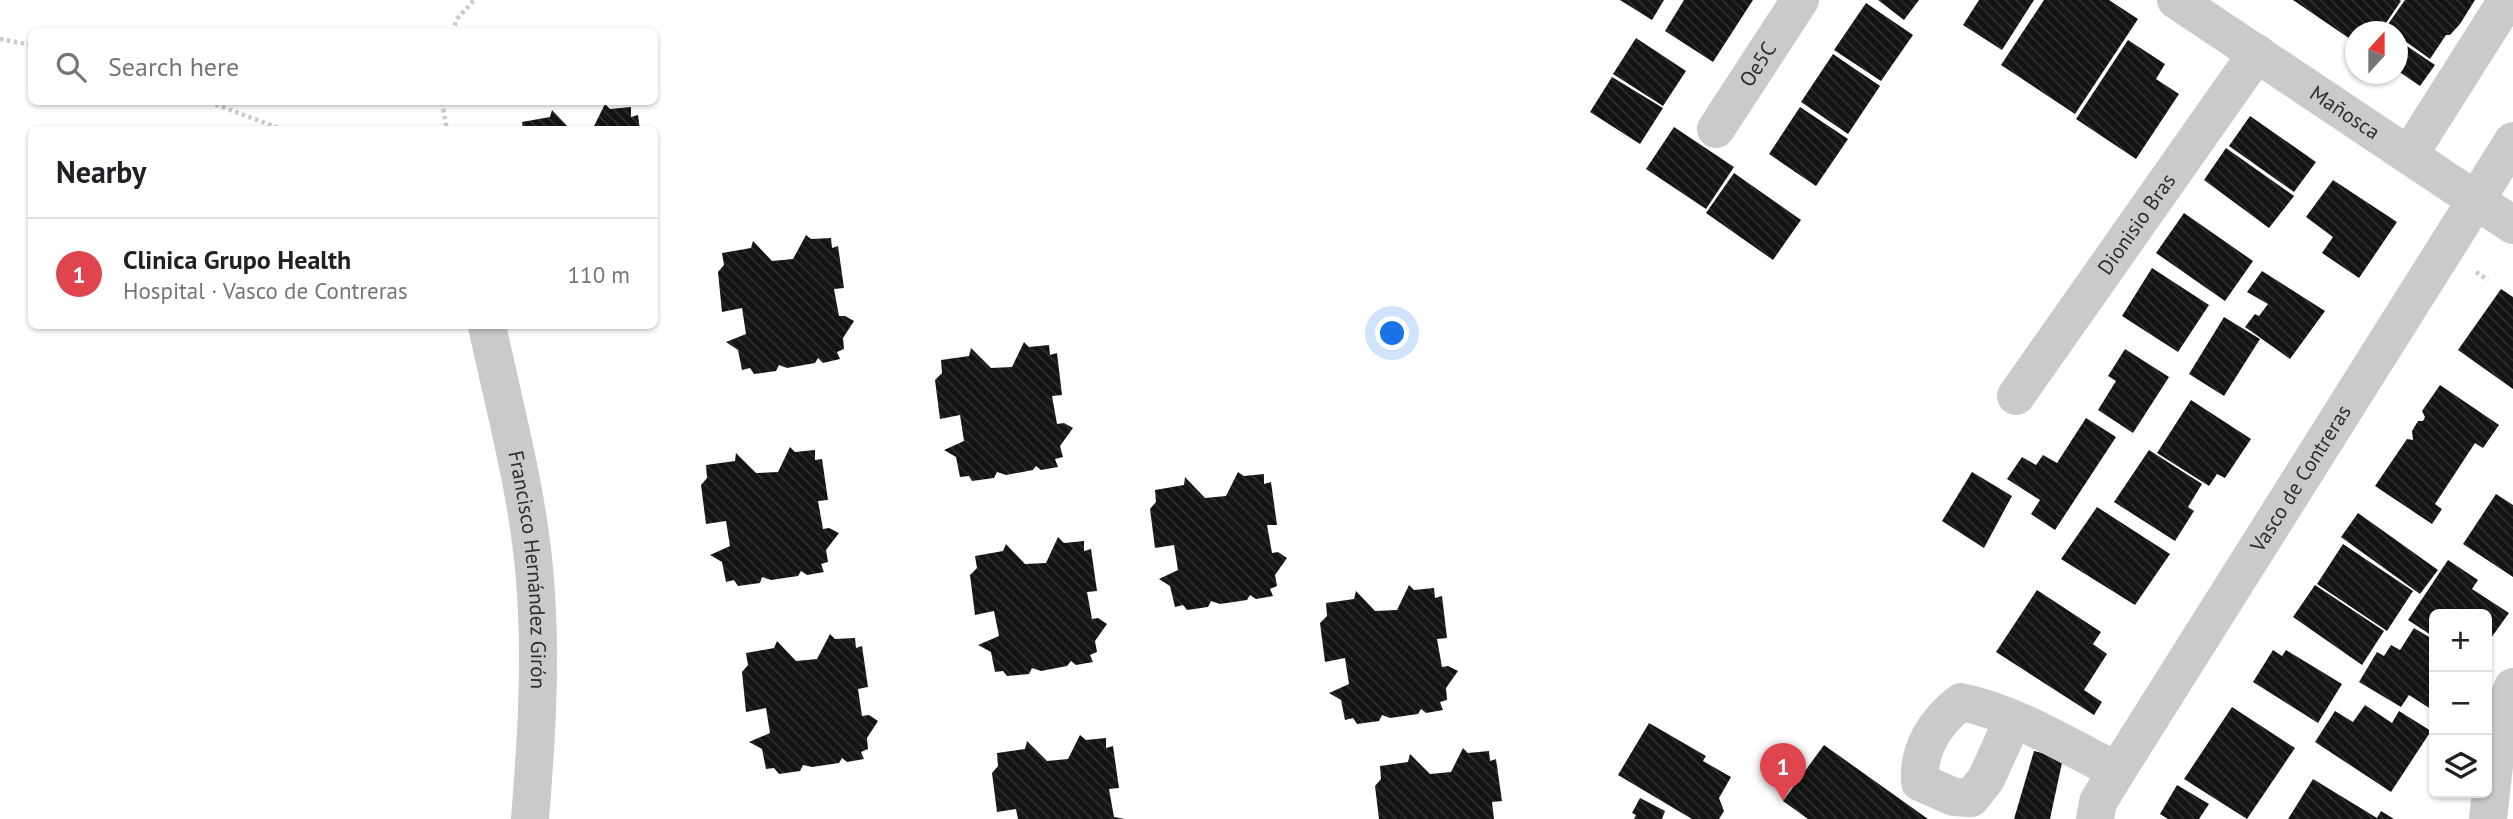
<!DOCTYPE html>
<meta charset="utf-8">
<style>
body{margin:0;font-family:"PT Sans",sans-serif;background:#f6f6f6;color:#202124}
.controls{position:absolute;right:21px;bottom:21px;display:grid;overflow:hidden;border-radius:10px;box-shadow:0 2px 5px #0004}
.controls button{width:63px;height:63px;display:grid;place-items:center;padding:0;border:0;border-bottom:2px solid #e0e0e0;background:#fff;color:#202124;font:35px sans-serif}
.compass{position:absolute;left:2345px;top:21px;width:63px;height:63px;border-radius:50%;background:#fff;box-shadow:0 2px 5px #0004;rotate:21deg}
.you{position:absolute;left:1393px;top:334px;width:24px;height:24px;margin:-18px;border:5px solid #fff;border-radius:50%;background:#1a73e8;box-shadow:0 0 0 10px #1a73e833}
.badge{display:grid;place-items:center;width:46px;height:46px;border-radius:50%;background:#7c3aed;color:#fff;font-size:23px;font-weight:700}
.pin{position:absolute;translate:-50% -58px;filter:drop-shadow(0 2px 4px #0008)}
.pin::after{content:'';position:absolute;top:37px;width:24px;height:21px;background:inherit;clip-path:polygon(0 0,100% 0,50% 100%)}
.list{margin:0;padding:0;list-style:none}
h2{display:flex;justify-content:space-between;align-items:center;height:91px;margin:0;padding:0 28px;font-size:30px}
h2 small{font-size:23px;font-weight:400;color:#757577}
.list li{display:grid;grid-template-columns:46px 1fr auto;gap:21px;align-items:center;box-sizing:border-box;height:112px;padding:0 28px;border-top:2px solid #e0e0e0}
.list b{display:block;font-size:26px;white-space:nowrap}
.list p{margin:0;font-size:23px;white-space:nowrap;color:#757577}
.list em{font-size:23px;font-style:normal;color:#757577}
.icon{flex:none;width:38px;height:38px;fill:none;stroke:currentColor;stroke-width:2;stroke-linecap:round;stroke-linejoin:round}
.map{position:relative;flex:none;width:2513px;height:819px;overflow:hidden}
.search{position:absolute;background:#fff;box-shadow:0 2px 5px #0004;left:28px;top:28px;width:630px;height:77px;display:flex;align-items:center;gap:18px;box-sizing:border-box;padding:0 24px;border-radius:10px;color:#757577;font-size:26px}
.panel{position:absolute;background:#fff;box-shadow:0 2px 5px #0004;left:28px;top:126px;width:630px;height:203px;border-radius:10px}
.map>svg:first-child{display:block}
</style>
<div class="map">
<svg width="2513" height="819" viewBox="0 0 2513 819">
<defs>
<pattern id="building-back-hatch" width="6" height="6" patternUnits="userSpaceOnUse" patternTransform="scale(1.75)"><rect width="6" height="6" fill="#141414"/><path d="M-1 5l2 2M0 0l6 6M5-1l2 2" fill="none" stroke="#2e2e2e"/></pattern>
</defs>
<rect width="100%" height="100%" fill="#fff"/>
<g fill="url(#building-back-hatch)">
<path d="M 1620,0 L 1664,0 L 1652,20 Z"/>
<path d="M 1684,0 L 1753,0 L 1713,62 L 1665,31 Z"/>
<path d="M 1878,0 L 1919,0 L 1904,20 Z"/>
<path d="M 1979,0 L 2034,0 L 2002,50 L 1963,25 Z"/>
<path d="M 2044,0 L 2109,0 L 2138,19 L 2075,114 L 2001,65 Z"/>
<path d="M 2293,0 L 2399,0 L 2401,1 L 2382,29 L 2385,32 L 2356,32 L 2356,43 Z"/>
<path d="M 2405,0 L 2475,0 L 2460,24 L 2450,35 L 2446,35 L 2430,59 L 2398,36 L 2398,32 L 2386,27 Z"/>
<path d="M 1866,3 L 1913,35 L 1881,81 L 1834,50 Z"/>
<path d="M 1636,38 L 1686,71 L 1663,106 L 1613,74 Z"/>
<path d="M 2128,40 L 2165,64 L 2156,79 L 2179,94 L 2136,159 L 2076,119 Z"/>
<path d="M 2398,40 L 2435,65 L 2420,86 L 2398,71 Z"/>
<path d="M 1833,54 L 1880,86 L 1848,134 L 1801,102 Z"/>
<path d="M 1612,77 L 1663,108 L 1640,144 L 1590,112 Z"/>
<path d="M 605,104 L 610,109 L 631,107 L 631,117 L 638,115 L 640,130 L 592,130 Z"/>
<path d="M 1800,107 L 1848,139 L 1816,186 L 1769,154 Z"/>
<path d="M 552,110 L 571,130 L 523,130 L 522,122 L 550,117 Z"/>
<path d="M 2250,116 L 2316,162 L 2294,192 L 2229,146 Z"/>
<path d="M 1674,127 L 1734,167 L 1706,209 L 1646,169 Z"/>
<path d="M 2226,148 L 2294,196 L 2269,228 L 2204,180 Z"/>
<path d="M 1734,173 L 1801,220 L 1773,260 L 1706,213 Z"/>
<path d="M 2333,180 L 2397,222 L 2359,278 L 2322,253 L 2333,237 L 2306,217 Z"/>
<path d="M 2184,213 L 2253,261 L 2225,301 L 2156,253 Z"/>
<path d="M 806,235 L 811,239 L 831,238 L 832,248 L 838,246 L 844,288 L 834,289 L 839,316 L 845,316 L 854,321 L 843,338 L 844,349 L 837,352 L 840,359 L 823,363 L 818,358 L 815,363 L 787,368 L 779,365 L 776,371 L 754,374 L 750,368 L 742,370 L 738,350 L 726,342 L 746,334 L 742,308 L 722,312 L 718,272 L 724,265 L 722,253 L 751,248 L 753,241 L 772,261 L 793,259 Z"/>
<path d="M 2152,268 L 2209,305 L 2178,352 L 2122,316 Z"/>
<path d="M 2262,271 L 2325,311 L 2290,359 L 2245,327 L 2255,314 L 2259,316 L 2268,304 L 2247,292 Z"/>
<path d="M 2501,289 L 2513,297 L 2513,389 L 2458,350 Z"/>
<path d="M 2224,317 L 2260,339 L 2224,396 L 2189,374 Z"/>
<path d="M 1024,342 L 1029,347 L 1049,345 L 1050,355 L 1057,353 L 1062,395 L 1052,396 L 1057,424 L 1064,423 L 1073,428 L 1060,446 L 1063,457 L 1055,459 L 1058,467 L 1041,470 L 1036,466 L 1033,470 L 1006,475 L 997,472 L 994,478 L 972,481 L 969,476 L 960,477 L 956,457 L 944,450 L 964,441 L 960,415 L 940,419 L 935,380 L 942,373 L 941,360 L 969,356 L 971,348 L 991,368 L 1012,367 Z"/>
<path d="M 2125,349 L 2169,377 L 2133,433 L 2098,410 L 2116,381 L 2108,376 Z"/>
<path d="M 2440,385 L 2499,425 L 2483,448 L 2475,443 L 2435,504 L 2442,509 L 2432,524 L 2375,486 L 2407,439 L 2413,440 L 2412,431 L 2418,421 L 2423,421 L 2425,417 L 2422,411 Z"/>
<path d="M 2191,400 L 2251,439 L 2225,478 L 2217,474 L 2209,486 L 2157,453 Z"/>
<path d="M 2086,418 L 2116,437 L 2055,530 L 2031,514 L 2040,500 L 2007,479 L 2022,457 L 2036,465 L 2043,455 L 2057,463 Z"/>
<path d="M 790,447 L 795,452 L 815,450 L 815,460 L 822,459 L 828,500 L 818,501 L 823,529 L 829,528 L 839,533 L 826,550 L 828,562 L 821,564 L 824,572 L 807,575 L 801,571 L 798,576 L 771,580 L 762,577 L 760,583 L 738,586 L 734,580 L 726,582 L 722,562 L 710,555 L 730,546 L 726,521 L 706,524 L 701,485 L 707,478 L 706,465 L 735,461 L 736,453 L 756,473 L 778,472 Z"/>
<path d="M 2149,450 L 2202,484 L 2188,507 L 2194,511 L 2175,541 L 2114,502 Z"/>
<path d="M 1238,472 L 1244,476 L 1264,474 L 1264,484 L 1271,482 L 1277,525 L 1267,525 L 1272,553 L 1278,552 L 1287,558 L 1275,575 L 1277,586 L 1270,589 L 1273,596 L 1256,599 L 1250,595 L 1247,600 L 1220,604 L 1211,601 L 1208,607 L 1187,610 L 1183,605 L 1175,607 L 1170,586 L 1159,579 L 1178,570 L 1174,545 L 1155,548 L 1150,509 L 1156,502 L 1155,490 L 1184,485 L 1185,477 L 1205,498 L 1226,496 Z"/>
<path d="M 1972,472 L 2012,496 L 1984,548 L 1942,521 Z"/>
<path d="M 2496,494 L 2513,505 L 2513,577 L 2463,544 Z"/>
<path d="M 2097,507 L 2170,554 L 2135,605 L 2061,559 Z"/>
<path d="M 2358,513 L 2438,570 L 2420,594 L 2341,537 Z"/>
<path d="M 1058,537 L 1064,543 L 1084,541 L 1084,551 L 1091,549 L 1097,591 L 1087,592 L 1092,619 L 1098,618 L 1107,624 L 1095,641 L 1097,652 L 1090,655 L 1093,662 L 1076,665 L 1071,661 L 1067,666 L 1041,671 L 1032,668 L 1029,674 L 1007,676 L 1003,671 L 995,672 L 991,652 L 978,645 L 999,636 L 994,611 L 975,615 L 970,575 L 977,568 L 975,556 L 1003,551 L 1006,544 L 1025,564 L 1046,563 Z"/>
<path d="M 2343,544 L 2413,591 L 2387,631 L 2317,584 Z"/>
<path d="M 2448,560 L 2478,580 L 2472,589 L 2509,613 L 2491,638 L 2487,636 L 2487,614 L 2434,614 L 2434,637 L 2408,620 Z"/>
<path d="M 1409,585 L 1414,590 L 1434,588 L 1435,598 L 1442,596 L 1447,638 L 1437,639 L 1442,667 L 1448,666 L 1458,671 L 1446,688 L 1447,700 L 1440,702 L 1443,710 L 1426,713 L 1421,709 L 1418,714 L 1390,718 L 1382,715 L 1379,721 L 1357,724 L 1353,718 L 1345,720 L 1341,700 L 1329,693 L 1349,684 L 1345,658 L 1325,662 L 1320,623 L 1327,616 L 1326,603 L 1354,599 L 1356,591 L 1375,611 L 1397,610 Z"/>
<path d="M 2315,585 L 2384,631 L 2362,665 L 2293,617 Z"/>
<path d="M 2037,590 L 2101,632 L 2093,644 L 2107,654 L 2084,690 L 2102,702 L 2094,715 L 1996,652 Z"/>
<path d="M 2414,628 L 2434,640 L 2434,711 L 2409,695 L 2401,707 L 2359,682 L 2377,652 L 2384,656 L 2391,645 L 2400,650 Z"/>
<path d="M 830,634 L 835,639 L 855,638 L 856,648 L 862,646 L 868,687 L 858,689 L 862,716 L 869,715 L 878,721 L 867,738 L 868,749 L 861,752 L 864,759 L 847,762 L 842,758 L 839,763 L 812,767 L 803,765 L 800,771 L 779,774 L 774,768 L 766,769 L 762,749 L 749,742 L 770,733 L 766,708 L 746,712 L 742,672 L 748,665 L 746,653 L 774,648 L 777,641 L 796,661 L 817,659 Z"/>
<path d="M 2273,650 L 2282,656 L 2286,650 L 2342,684 L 2318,723 L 2253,682 Z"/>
<path d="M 2365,705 L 2392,723 L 2399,711 L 2431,731 L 2391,792 L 2315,742 L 2335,711 L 2353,722 Z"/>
<path d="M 2232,707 L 2295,748 L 2247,819 L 2184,779 Z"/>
<path d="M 1649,723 L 1706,756 L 1703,761 L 1731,777 L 1719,798 L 1724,811 L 1719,819 L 1692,819 L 1618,775 Z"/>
<path d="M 1080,735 L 1086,740 L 1106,738 L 1106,748 L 1113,746 L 1119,788 L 1109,789 L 1114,817 L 1125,819 L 1018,819 L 1016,809 L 997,812 L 992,773 L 998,766 L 997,753 L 1025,749 L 1027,741 L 1047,761 L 1068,759 Z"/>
<path d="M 1824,745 L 1928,819 L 1808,819 L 1783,801 Z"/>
<path d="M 1463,748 L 1468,753 L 1489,751 L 1490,761 L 1496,759 L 1502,801 L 1492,802 L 1494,819 L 1379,819 L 1375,786 L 1381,779 L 1380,766 L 1408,762 L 1410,754 L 1430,774 L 1451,772 Z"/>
<path d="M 2034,751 L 2063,758 L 2050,819 L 2014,819 Z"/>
<path d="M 2313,779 L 2377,818 L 2381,811 L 2394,819 L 2288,819 Z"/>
<path d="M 2177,785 L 2209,804 L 2199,819 L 2168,819 L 2160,814 Z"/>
<path d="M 1640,798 L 1665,811 L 1662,819 L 1634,819 L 1636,815 L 1632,813 Z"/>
</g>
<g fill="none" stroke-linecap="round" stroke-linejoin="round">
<g stroke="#cacaca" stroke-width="4.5" stroke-dasharray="3.5 3.5" stroke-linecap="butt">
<path d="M 452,32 L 457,19 L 474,0"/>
<path d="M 0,39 L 32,45"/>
<path d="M 209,102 L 284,130"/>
<path d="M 442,102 L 447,130"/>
<path d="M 2476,272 L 2488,280"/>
</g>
<g stroke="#cacaca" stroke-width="38">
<path id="s1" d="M 2176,0 L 2513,225"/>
<path id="s2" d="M 1716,129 L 1800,0"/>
<path d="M 2409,155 L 2507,0"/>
<path id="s3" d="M 487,326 C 506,414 531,504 536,594 C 541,670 536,744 530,819"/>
<path id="s4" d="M 2016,396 L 2257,53"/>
<path d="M 2013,720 L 1986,779 L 1971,798 L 1954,797 L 1920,782 C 1918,749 1935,722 1961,702 C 2015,713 2067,746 2117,771"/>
<path id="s5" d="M 2095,819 L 2098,802 L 2117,771 L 2513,141"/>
<path d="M 2488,819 L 2499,721 L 2513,687"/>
</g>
</g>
<g text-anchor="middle" stroke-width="7" stroke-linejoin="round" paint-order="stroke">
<g font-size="21" fill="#2d2d2d" stroke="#fff">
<text dy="7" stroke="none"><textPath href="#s2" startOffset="77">Oe5C</textPath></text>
<text dy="7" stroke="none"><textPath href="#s1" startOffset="203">Mañosca</textPath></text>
<text dy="7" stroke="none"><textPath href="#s4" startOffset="210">Dionisio Bras</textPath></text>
<text dy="7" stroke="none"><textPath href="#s5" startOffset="399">Vasco de Contreras</textPath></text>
<text dy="7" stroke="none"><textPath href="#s3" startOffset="248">Francisco Hernández Girón</textPath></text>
</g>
</g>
</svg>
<div class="controls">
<button>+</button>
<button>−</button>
<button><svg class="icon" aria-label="layers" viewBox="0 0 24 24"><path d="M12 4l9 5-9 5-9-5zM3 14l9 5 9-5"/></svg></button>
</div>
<svg class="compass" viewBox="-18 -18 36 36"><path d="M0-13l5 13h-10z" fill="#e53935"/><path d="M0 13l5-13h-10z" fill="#757577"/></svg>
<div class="you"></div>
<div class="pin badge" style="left:1783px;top:801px;background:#e0444e">1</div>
<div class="search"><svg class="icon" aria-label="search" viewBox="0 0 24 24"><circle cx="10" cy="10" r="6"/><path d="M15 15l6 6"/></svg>Search here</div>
<section class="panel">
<h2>Nearby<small></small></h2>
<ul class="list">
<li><span class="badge" style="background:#e0444e">1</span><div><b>Clinica Grupo Health</b><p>Hospital · Vasco de Contreras</p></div><em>110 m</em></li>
</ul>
</section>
</div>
